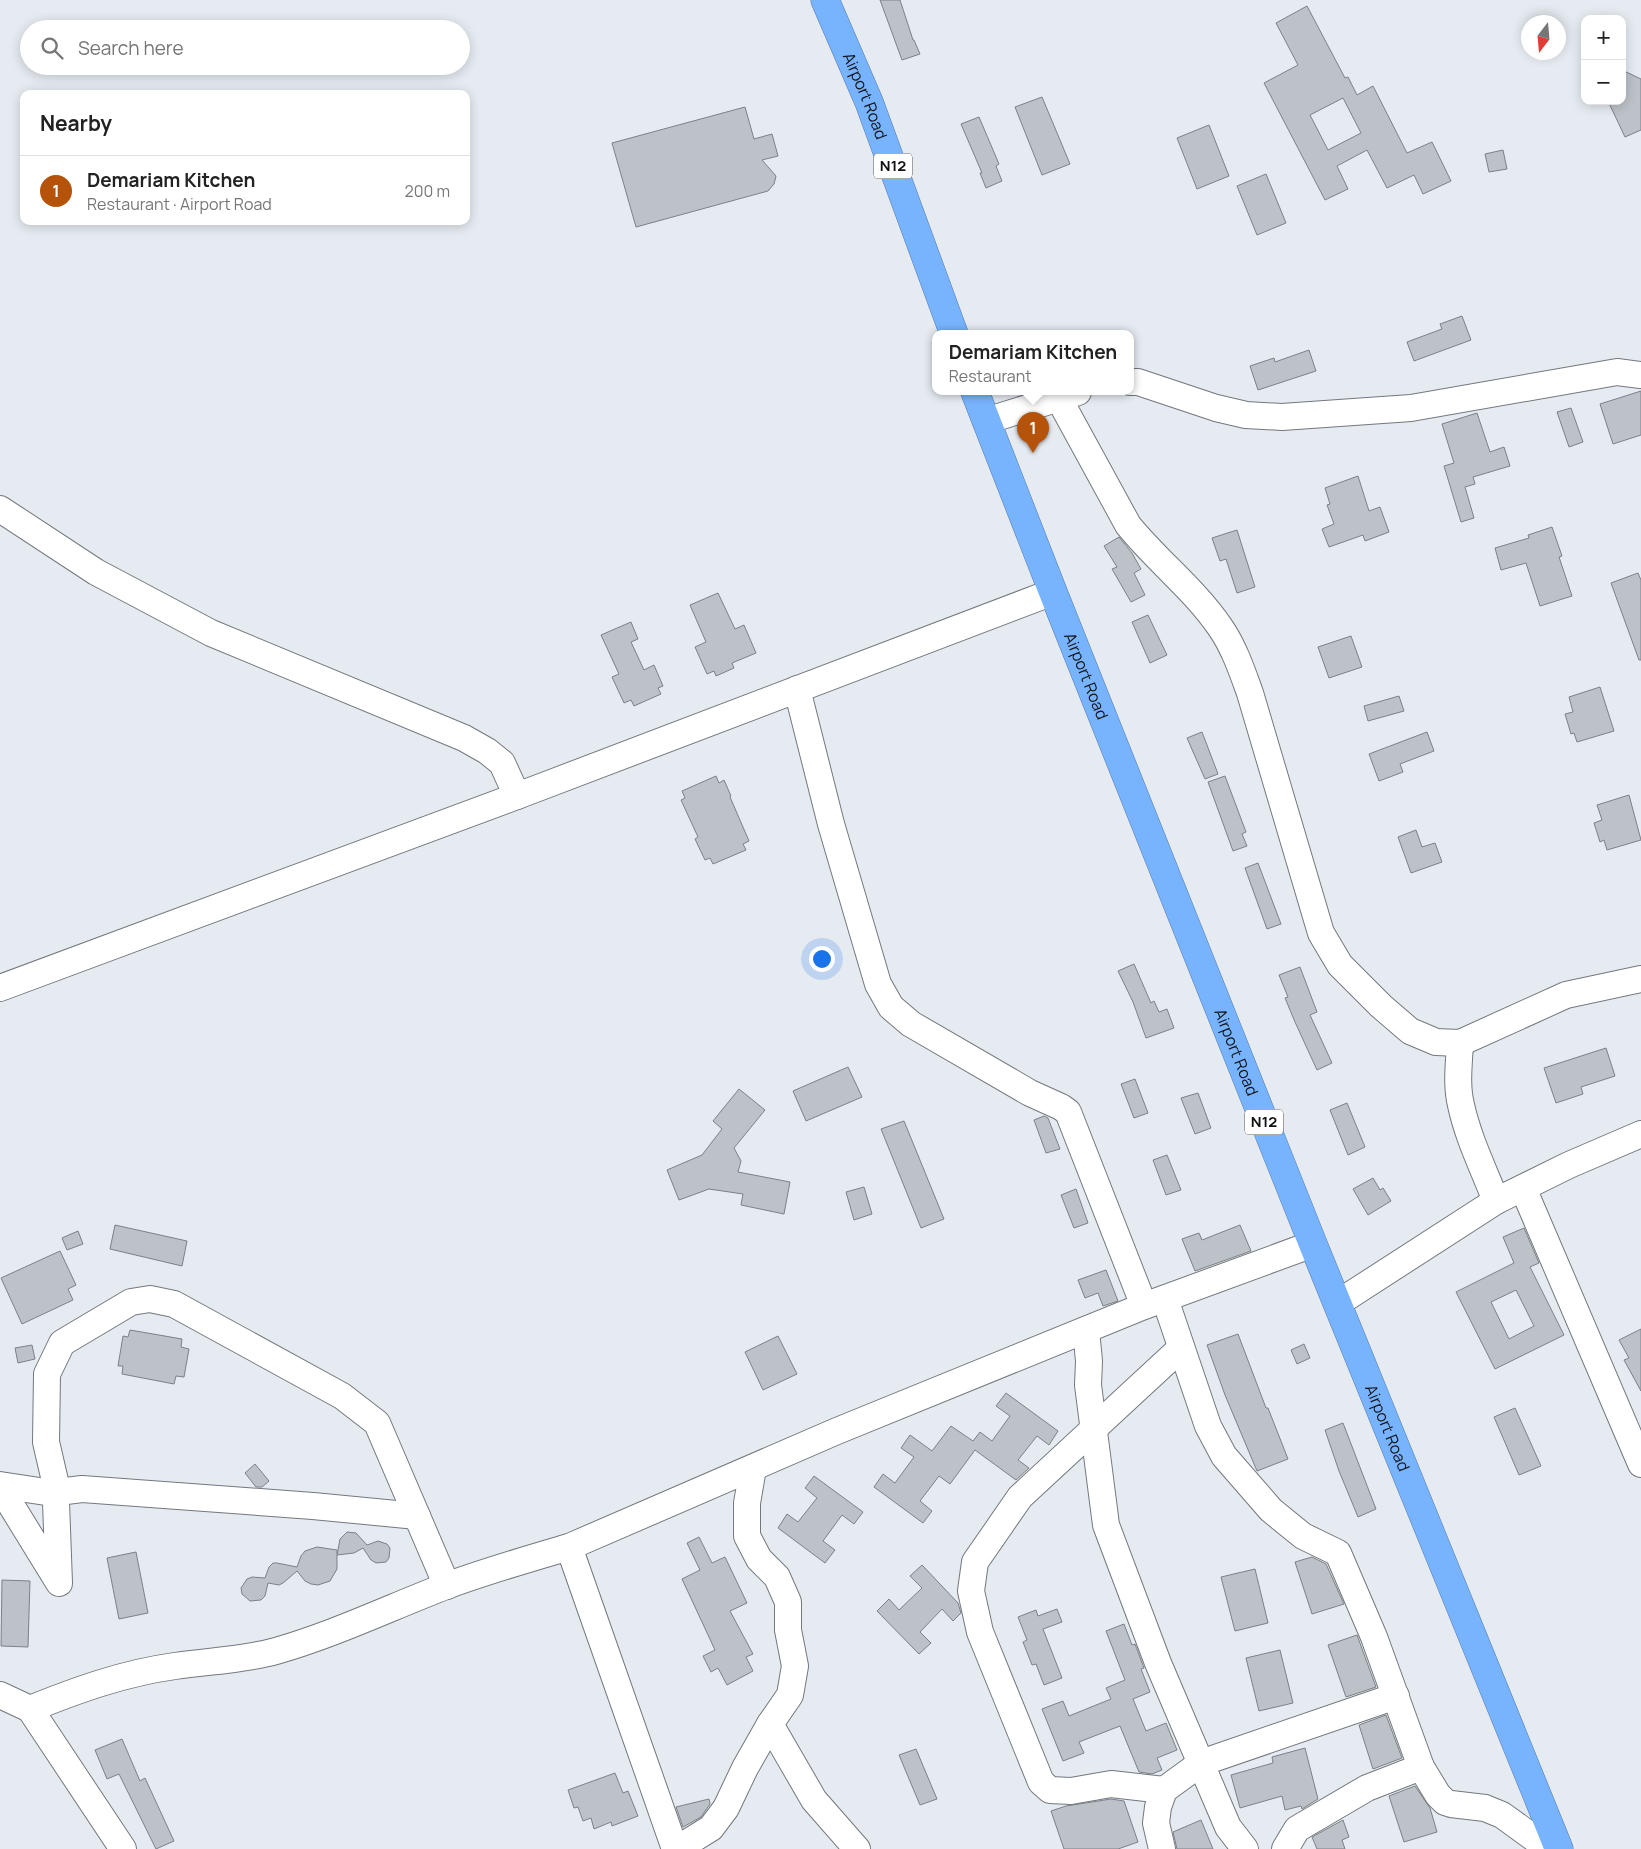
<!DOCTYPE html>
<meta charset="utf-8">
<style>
body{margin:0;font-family:Manrope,sans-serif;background:#f6f6f6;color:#222}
.controls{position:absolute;right:15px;top:15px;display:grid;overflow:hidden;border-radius:10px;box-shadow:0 2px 12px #0003}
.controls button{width:45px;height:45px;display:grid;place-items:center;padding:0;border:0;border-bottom:1px solid #e0e0e0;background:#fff;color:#222;font:25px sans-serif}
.compass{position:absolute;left:1521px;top:15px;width:45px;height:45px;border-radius:50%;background:#fff;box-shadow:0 2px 12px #0003;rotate:196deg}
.you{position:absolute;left:821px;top:958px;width:18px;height:18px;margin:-12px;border:4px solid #fff;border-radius:50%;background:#1a73e8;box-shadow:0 0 0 8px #1a73e833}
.badge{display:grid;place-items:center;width:32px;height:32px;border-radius:50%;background:#b45309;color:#fff;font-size:16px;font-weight:700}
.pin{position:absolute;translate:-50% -41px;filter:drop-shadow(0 1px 2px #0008)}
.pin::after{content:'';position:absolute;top:26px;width:18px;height:15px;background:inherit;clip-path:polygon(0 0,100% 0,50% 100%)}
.popup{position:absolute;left:932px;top:330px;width:202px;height:65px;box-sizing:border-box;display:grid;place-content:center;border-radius:10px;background:#fff;filter:drop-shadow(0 1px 4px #0005);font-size:16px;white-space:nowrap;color:#767676}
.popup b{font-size:19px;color:#222}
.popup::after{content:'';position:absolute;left:50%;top:100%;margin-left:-10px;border:10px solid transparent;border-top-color:#fff}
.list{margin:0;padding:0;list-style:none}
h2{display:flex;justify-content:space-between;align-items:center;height:65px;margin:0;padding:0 20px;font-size:21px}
h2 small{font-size:16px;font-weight:400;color:#767676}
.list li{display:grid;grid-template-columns:32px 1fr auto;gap:15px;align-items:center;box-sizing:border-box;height:70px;padding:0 20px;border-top:1px solid #e0e0e0}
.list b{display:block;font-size:19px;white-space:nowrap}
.list p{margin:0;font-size:16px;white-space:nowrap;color:#767676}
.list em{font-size:16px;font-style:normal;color:#767676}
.icon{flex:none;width:28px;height:28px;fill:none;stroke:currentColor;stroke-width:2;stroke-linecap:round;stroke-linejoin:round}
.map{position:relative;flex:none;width:1641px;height:1849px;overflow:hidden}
.search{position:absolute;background:#fff;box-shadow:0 2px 12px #0003;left:20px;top:20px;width:450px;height:55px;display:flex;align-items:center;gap:12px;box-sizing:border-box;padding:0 18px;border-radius:28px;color:#767676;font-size:19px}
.panel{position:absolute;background:#fff;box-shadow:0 2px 12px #0003;left:20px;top:90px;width:450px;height:135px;border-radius:10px}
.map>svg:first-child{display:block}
</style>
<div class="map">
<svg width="1641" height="1849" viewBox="0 0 1641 1849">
<rect width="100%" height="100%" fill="#e6ebf2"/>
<g fill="#bcc2c8" stroke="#7c8188" fill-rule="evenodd">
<path d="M 880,0 L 900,0 L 913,40 L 914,40 L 920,54 L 902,60 Z"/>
<path d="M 1307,6 L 1345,78 L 1348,77 L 1357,95 L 1373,86 L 1407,153 L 1432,142 L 1451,181 L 1423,194 L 1414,175 L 1387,188 L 1367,150 L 1337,166 L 1348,189 L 1325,200 L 1264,83 L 1298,65 L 1276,23 ZM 1343,98 L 1361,133 L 1328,150 L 1310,115 Z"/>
<path d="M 1622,70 L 1641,79 L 1641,130 L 1625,137 L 1608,101 L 1622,101 Z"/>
<path d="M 1042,97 L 1070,164 L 1042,175 L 1015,107 Z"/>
<path d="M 745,107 L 754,139 L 772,134 L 778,156 L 762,160 L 776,176 L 774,184 L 768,191 L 636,227 L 612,143 Z"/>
<path d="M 979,117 L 999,164 L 996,166 L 1002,181 L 986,188 L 980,173 L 982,173 L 961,124 Z"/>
<path d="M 1209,125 L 1229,176 L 1197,189 L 1177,138 Z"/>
<path d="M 1503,150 L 1507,169 L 1489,172 L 1485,154 Z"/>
<path d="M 1266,174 L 1286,223 L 1257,235 L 1237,186 Z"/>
<path d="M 1462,316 L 1471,340 L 1414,361 L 1407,342 L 1442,329 L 1440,324 Z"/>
<path d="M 1309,350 L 1316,371 L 1258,390 L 1250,366 L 1274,358 L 1275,362 Z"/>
<path d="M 1641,391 L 1641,435 L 1613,444 L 1600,404 Z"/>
<path d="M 1571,408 L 1583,442 L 1569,447 L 1557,412 Z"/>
<path d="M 1477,413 L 1490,452 L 1504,447 L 1510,466 L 1473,477 L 1475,484 L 1465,487 L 1474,518 L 1461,522 L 1444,466 L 1454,463 L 1442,424 Z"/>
<path d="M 1358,476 L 1369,511 L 1380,507 L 1389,532 L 1365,541 L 1363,535 L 1329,547 L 1322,529 L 1334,524 L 1327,505 L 1330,504 L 1325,488 Z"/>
<path d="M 1552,527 L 1562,556 L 1559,557 L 1572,596 L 1540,606 L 1526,563 L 1501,570 L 1495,548 L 1529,538 L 1528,535 Z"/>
<path d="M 1237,530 L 1255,587 L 1237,593 L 1226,559 L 1220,561 L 1212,538 Z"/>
<path d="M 1119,537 L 1132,553 L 1141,569 L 1134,573 L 1145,595 L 1131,602 L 1112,569 L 1117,567 L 1104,546 Z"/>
<path d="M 1638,573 L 1641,580 L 1641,660 L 1639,660 L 1611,583 Z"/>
<path d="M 718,593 L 735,629 L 744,625 L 756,653 L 732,663 L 734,668 L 716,676 L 714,671 L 707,674 L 695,647 L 706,642 L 690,605 Z"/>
<path d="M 1148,615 L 1167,655 L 1150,663 L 1132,622 Z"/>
<path d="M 631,622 L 638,639 L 631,642 L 644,670 L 654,665 L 663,686 L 658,688 L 661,694 L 634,706 L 631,700 L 624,703 L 612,677 L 619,674 L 601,635 Z"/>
<path d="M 1351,636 L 1362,667 L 1329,678 L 1318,647 Z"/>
<path d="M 1600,687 L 1614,731 L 1577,742 L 1574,733 L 1571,734 L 1565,714 L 1573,712 L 1569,697 Z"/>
<path d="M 1399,696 L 1404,711 L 1368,721 L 1364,706 Z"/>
<path d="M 1202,732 L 1218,774 L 1205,779 L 1187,738 Z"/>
<path d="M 1427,732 L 1434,751 L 1400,764 L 1403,772 L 1379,781 L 1369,754 Z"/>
<path d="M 716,776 L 719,783 L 724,780 L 731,796 L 730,797 L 749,841 L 743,844 L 746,850 L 713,864 L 710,858 L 705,860 L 695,839 L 698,837 L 681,800 L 685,798 L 682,791 Z"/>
<path d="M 1225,776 L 1246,832 L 1242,834 L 1247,846 L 1233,851 L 1208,782 Z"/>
<path d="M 1629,795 L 1641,840 L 1607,850 L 1604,840 L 1600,842 L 1594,823 L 1602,820 L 1597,805 Z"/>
<path d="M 1416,830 L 1422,847 L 1435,843 L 1442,862 L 1411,873 L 1398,837 Z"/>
<path d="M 1258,863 L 1281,924 L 1267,929 L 1245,868 Z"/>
<path d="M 1134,964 L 1151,1003 L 1154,1001 L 1159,1012 L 1167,1009 L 1174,1028 L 1146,1038 L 1133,1002 L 1118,971 Z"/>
<path d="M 1300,967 L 1317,1012 L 1310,1015 L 1332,1063 L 1317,1070 L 1295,1022 L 1285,998 L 1288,997 L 1279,975 Z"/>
<path d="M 1606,1048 L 1615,1076 L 1581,1087 L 1583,1094 L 1556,1103 L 1544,1068 Z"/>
<path d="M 848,1067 L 862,1097 L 806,1121 L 793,1091 Z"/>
<path d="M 1135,1079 L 1148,1113 L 1134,1118 L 1121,1084 Z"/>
<path d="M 739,1089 L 765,1110 L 734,1148 L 741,1161 L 738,1172 L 790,1182 L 784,1214 L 741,1205 L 743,1194 L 709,1189 L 679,1200 L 667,1170 L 702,1155 L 722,1129 L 713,1121 Z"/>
<path d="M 1198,1093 L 1211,1128 L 1195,1134 L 1181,1098 Z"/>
<path d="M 1347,1103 L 1365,1147 L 1348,1155 L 1330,1110 Z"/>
<path d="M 1044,1116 L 1048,1118 L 1060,1149 L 1046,1153 L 1034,1120 Z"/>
<path d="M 904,1121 L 944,1219 L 921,1228 L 881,1129 Z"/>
<path d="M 1167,1155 L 1181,1190 L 1166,1195 L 1153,1160 Z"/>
<path d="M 1373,1178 L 1380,1190 L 1383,1188 L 1391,1201 L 1368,1215 L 1353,1189 Z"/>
<path d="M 864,1187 L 872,1214 L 854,1220 L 846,1192 Z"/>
<path d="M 1076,1189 L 1088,1223 L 1074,1228 L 1061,1195 Z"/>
<path d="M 115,1225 L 187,1241 L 182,1266 L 110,1249 Z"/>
<path d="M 1240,1225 L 1251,1251 L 1195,1271 L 1182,1239 L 1199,1233 L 1202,1240 Z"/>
<path d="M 1524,1228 L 1539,1263 L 1530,1267 L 1564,1335 L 1495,1369 L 1456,1292 L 1514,1263 L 1503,1237 ZM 1516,1290 L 1534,1326 L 1509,1339 L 1491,1302 Z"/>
<path d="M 78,1231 L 83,1244 L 67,1250 L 62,1238 Z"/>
<path d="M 60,1251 L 76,1285 L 68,1289 L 73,1300 L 22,1324 L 1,1278 Z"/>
<path d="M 1106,1270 L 1118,1301 L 1103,1306 L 1098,1293 L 1085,1298 L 1078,1280 Z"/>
<path d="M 1641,1329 L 1641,1391 L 1624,1360 L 1629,1358 L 1619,1340 Z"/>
<path d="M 130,1330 L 182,1339 L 181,1347 L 189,1349 L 184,1377 L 176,1376 L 174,1384 L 122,1374 L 123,1366 L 118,1366 L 123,1336 L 128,1337 Z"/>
<path d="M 1238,1334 L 1266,1408 L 1268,1408 L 1288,1459 L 1257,1471 L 1225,1395 L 1207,1345 Z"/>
<path d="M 778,1336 L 797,1374 L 763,1390 L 745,1352 Z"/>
<path d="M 1304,1344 L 1310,1358 L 1297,1364 L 1291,1350 Z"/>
<path d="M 32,1345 L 35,1359 L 18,1363 L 15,1348 Z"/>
<path d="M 1006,1393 L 1058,1431 L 1049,1445 L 1037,1436 L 1018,1460 L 1029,1468 L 1016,1480 L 975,1450 L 950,1484 L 939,1476 L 920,1501 L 932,1511 L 923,1523 L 874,1487 L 883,1474 L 895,1483 L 914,1457 L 901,1448 L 910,1435 L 932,1451 L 951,1426 L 973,1441 L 980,1432 L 992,1441 L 1010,1416 L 996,1406 Z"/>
<path d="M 1515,1408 L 1541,1466 L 1519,1475 L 1494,1417 Z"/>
<path d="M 1343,1423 L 1376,1509 L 1358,1517 L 1339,1471 L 1325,1430 Z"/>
<path d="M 255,1464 L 269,1481 L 262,1487 L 256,1487 L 245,1473 Z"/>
<path d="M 814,1476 L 863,1512 L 854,1524 L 842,1515 L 823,1541 L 835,1550 L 825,1563 L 778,1528 L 787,1514 L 798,1522 L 817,1498 L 805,1488 Z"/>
<path d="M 347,1532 L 356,1533 L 367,1545 L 378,1541 L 387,1544 L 390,1548 L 389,1558 L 386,1562 L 376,1563 L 371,1560 L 363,1548 L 354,1553 L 337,1555 L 340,1539 Z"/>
<path d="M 699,1537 L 712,1563 L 725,1557 L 747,1603 L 730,1611 L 753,1654 L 746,1657 L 753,1671 L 727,1685 L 718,1668 L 711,1672 L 703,1656 L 715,1650 L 682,1579 L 700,1570 L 687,1543 Z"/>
<path d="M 317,1547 L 337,1550 L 337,1569 L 330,1581 L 318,1585 L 311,1584 L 305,1581 L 297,1571 L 283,1583 L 279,1585 L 268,1583 L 265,1596 L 261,1600 L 250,1601 L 242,1594 L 241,1588 L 247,1579 L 252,1577 L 265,1578 L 269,1567 L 273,1563 L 277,1563 L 297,1567 L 301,1556 L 305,1551 Z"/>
<path d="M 136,1552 L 148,1613 L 119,1619 L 107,1558 Z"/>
<path d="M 1312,1557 L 1326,1564 L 1344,1604 L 1312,1614 L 1295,1562 Z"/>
<path d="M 922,1565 L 958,1603 L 961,1613 L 953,1621 L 942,1609 L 920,1632 L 931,1643 L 919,1654 L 877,1611 L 889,1599 L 899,1610 L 922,1588 L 910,1576 Z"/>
<path d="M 1255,1569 L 1268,1623 L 1235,1631 L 1221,1577 Z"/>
<path d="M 2,1580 L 30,1581 L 28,1647 L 1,1646 Z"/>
<path d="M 1057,1609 L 1062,1622 L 1043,1629 L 1062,1678 L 1044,1685 L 1036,1664 L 1032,1665 L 1023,1642 L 1027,1640 L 1018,1617 L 1036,1610 L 1038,1616 Z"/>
<path d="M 1124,1624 L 1132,1645 L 1135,1644 L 1144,1668 L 1141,1669 L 1150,1692 L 1133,1699 L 1146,1731 L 1166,1723 L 1177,1750 L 1157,1758 L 1162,1770 L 1152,1774 L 1139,1772 L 1120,1726 L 1079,1742 L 1084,1753 L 1063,1761 L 1042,1709 L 1063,1701 L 1069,1716 L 1111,1699 L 1106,1688 L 1125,1680 L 1106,1631 Z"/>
<path d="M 1357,1635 L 1376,1687 L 1346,1697 L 1328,1645 Z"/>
<path d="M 1280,1650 L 1293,1703 L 1259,1711 L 1246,1658 Z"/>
<path d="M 1386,1715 L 1402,1758 L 1373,1769 L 1359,1725 Z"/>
<path d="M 122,1739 L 140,1781 L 145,1778 L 174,1841 L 156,1849 L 119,1774 L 107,1779 L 95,1750 Z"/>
<path d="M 1305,1748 L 1318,1799 L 1302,1809 L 1301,1806 L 1285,1810 L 1282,1796 L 1240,1808 L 1231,1775 L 1273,1763 L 1272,1757 Z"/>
<path d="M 916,1749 L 937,1799 L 920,1805 L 899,1755 Z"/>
<path d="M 615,1773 L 623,1793 L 628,1791 L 638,1816 L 612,1826 L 611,1822 L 594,1829 L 591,1818 L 583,1821 L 578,1807 L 574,1808 L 568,1790 Z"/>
<path d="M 1415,1786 L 1430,1808 L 1437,1832 L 1404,1842 L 1389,1796 Z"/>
<path d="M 709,1799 L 710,1804 L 701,1817 L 683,1827 L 676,1807 Z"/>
<path d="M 1111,1799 L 1124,1801 L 1138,1842 L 1118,1849 L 1064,1849 L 1051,1811 L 1066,1806 Z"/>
<path d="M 1201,1820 L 1213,1849 L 1177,1849 L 1173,1832 Z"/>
<path d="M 1343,1820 L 1349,1837 L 1342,1840 L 1345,1849 L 1317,1849 L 1312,1837 Z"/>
</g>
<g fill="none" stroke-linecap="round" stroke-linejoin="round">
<g stroke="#73787e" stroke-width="28">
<g id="minor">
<path d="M 1130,382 L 1138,382 L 1216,408 L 1246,415 L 1282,417 L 1411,408 L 1617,372 L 1641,375"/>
<path d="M 1058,397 L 1128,525 C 1156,560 1194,589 1220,627 C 1234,647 1242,671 1250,693 L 1321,933 L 1340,965 L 1381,1006 L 1410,1031 L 1436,1042 L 1460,1043 L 1566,995 L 1641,979"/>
<path d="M 986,421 L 1078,392"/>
<path d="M 0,509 L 96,572 L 211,633 L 464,738 L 487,751 L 502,763 L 517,796"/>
<path d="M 797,689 L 831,824 L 878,984 L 891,1007 L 911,1024 L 1030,1093 L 1061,1107 L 1068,1112 L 1144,1306"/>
<path d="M 0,988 L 517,796 L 1053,592"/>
<path d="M 1460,1043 C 1459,1064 1456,1085 1461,1105 C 1468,1138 1484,1170 1496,1201"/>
<path d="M 1523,1188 L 1641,1464"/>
<path d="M 1165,1299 L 1208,1426 L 1224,1456 L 1271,1510 L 1303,1536 L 1338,1553 L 1374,1637 L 1421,1767 L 1438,1795 L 1445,1802 L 1451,1804 L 1485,1808 L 1502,1815 L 1549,1849"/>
<path d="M 1338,1303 L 1496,1201 L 1569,1165 L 1641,1134"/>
<path d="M 1086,1330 L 1089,1361 L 1088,1385 L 1106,1525 L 1158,1663 L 1228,1827 L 1245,1849"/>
<path d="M 55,1481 L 46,1442 L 47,1374 L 62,1343 L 131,1302 L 150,1299 L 174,1304 L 342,1396 L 377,1423 L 447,1586"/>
<path d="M 0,1485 L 46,1492"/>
<path d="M 0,1487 L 59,1583 L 56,1502"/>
<path d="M 66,1491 L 82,1489 L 313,1506 L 417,1516"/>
<path d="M 569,1547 L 675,1849"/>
<path d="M 0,1695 L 30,1709"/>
<path d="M 770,1724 L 814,1800 L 857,1849"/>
<path d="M 1164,1790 L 1111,1784 L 1071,1791 L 1050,1790 L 1041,1782 L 980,1632 L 971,1591 L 975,1562 L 1020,1497 L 1181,1348"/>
<path d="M 123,1849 L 30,1709 C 77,1690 124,1673 175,1666 C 208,1661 244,1660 276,1651 C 335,1634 389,1608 446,1586 C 486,1571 528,1559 569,1547 L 837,1431 L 1144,1306 L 1313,1244"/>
<path d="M 677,1849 L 711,1828 L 726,1808 L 745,1768 L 770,1724 L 790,1695 L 795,1666 L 788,1630 L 788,1602 L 777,1577 L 759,1559 L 747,1536 L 747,1503 L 753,1468"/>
<path d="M 1162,1849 L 1156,1823 L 1158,1807 L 1164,1790 L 1201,1763 L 1396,1696"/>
<path d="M 1285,1849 L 1297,1829 L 1367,1788 L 1421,1767"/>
</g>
</g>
<g stroke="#547bac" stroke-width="29">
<g id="highway">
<path id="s1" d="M 825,0 L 869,102 L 954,334"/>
<path id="s2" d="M 975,392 L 1053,592 L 1313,1244 L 1559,1849"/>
</g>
</g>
<use href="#minor" stroke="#fff" stroke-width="26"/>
<use href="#highway" stroke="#78b3fe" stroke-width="28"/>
</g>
<g text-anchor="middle" stroke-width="4" stroke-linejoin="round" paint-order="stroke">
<g fill="#fff" stroke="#58595b" stroke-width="1">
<rect x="874" y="153.5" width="38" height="25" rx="4"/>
<rect x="1245" y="1109.5" width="38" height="25" rx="4"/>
</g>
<g font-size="15" font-weight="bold" fill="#111215">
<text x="893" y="171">N12</text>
<text x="1264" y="1127">N12</text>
</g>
<g font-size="16" fill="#111215" stroke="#fff">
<text dy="6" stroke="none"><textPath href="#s1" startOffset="104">Airport Road</textPath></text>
<text dy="6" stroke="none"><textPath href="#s2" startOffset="305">Airport Road</textPath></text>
<text dy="6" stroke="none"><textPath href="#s2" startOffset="710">Airport Road</textPath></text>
<text dy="6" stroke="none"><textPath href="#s2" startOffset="1115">Airport Road</textPath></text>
</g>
</g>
</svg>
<div class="controls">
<button>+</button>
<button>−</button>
</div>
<svg class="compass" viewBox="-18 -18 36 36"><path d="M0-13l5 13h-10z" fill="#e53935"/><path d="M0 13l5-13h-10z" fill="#767676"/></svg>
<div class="you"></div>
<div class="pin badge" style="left:1033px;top:453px">1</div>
<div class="popup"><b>Demariam Kitchen</b>Restaurant</div>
<div class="search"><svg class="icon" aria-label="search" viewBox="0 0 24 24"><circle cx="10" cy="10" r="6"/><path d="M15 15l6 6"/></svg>Search here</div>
<section class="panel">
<h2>Nearby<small></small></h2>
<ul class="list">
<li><span class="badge">1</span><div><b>Demariam Kitchen</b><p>Restaurant · Airport Road</p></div><em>200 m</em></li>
</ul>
</section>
</div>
